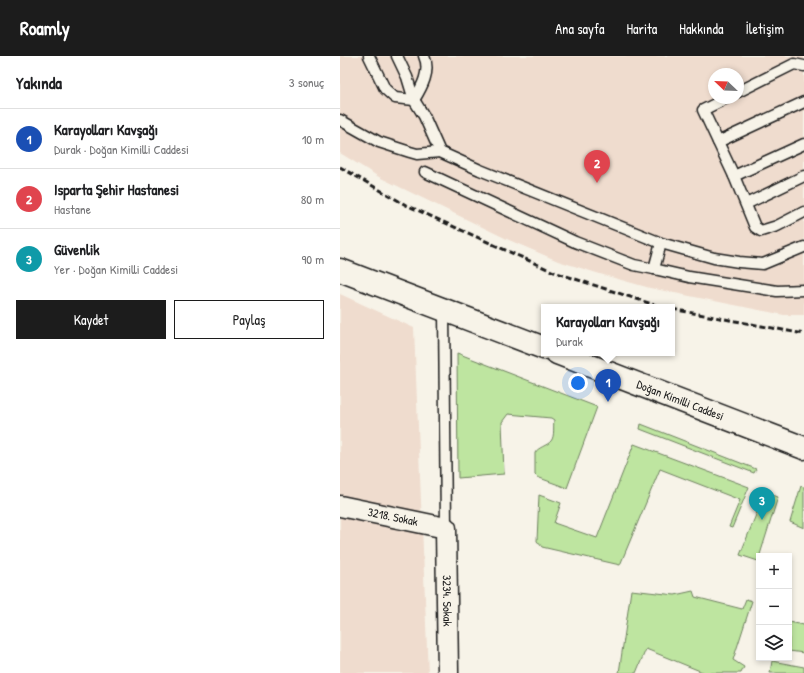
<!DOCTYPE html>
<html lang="tr">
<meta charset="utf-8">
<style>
body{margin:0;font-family:"Patrick Hand",sans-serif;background:#f6f6f6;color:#202124}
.controls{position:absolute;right:12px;bottom:12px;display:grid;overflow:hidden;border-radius:0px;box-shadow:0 2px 6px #0003}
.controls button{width:36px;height:36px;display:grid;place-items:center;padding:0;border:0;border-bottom:1px solid #e0e0e0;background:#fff;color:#202124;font:20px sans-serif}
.compass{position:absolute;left:368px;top:12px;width:36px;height:36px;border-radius:50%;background:#fff;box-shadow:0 2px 6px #0003;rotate:293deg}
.you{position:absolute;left:238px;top:327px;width:14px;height:14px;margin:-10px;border:3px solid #fff;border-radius:50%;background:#1a73e8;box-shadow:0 0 0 6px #1a73e833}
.badge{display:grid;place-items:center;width:26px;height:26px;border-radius:50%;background:#1c1c1c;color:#fff;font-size:13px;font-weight:700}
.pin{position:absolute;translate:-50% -33px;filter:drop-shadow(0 1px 2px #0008)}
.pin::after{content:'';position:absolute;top:21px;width:14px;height:12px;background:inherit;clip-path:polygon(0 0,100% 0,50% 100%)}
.popup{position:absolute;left:201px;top:248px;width:134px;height:52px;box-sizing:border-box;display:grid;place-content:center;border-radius:0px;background:#fff;filter:drop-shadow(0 1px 3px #0005);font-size:13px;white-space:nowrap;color:#757577}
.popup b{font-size:15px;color:#202124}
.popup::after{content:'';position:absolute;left:50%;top:100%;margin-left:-8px;border:8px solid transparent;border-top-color:#fff}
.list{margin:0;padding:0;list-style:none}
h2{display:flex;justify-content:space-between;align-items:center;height:52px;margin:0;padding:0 16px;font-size:17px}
h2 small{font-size:13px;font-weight:400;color:#757577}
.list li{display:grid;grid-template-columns:26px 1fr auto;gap:12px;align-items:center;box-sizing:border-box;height:60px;padding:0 16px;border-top:1px solid #e0e0e0}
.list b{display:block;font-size:15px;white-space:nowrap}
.list p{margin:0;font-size:13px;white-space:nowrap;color:#757577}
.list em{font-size:13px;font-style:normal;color:#757577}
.actions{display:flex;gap:8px;padding:12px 16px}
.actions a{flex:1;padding:9px 0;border:1px solid #1c1c1c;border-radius:0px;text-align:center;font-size:14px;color:#1c1c1c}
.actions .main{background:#1c1c1c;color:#fff}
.icon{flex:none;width:22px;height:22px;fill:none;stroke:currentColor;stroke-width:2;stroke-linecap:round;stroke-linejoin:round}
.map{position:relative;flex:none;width:464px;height:617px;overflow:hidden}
header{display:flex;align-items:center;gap:24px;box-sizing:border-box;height:56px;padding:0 20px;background:#1c1c1c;color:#fff}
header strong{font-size:19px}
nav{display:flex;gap:22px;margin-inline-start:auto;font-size:14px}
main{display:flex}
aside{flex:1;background:#fff}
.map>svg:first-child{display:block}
</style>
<header>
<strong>Roamly</strong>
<nav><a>Ana sayfa</a><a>Harita</a><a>Hakkında</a><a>İletişim</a></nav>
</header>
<main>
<aside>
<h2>Yakında<small>3 sonuç</small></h2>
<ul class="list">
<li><span class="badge" style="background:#1a4fb4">1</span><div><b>Karayolları Kavşağı</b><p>Durak · Doğan Kimilli Caddesi</p></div><em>10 m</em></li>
<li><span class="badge" style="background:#e0444e">2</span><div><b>Isparta Şehir Hastanesi</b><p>Hastane</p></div><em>80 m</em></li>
<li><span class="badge" style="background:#0f9aa8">3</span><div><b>Güvenlik</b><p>Yer · Doğan Kimilli Caddesi</p></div><em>90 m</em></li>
</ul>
<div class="actions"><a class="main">Kaydet</a><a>Paylaş</a></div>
</aside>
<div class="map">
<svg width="464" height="617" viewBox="0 0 464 617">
<rect width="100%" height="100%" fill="#f7f3e8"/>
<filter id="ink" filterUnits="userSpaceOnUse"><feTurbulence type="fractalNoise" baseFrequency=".025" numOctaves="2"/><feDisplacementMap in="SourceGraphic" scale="8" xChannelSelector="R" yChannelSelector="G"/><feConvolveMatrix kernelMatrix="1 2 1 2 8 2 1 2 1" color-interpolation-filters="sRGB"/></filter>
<g filter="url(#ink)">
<g fill="#efdcce" fill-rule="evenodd">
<path d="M 0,0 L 464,0 L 464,259 L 444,259 L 310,232 L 260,218 L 218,205 L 169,184 L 39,121 L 0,97 ZM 374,18 L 398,18 L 398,42 L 374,42 Z"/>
<path d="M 0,238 L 74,272 L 88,617 L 0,617 Z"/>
</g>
<g fill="#bee5a0" stroke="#6d805e">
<path d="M 117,297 L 257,351 L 227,432 L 197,421 L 195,419 L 195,397 C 198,391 207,390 211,385 C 215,380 213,370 214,364 L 211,362 L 168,358 L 162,366 L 164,418 L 118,422 Z"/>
<path d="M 301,368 L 416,413 L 414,417 L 300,373 Z"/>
<path d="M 294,388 L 409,431 L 392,472 L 389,471 L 400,444 L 320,413 L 280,509 L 202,491 L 197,485 L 199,439 L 221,447 L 214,467 L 257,482 Z"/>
<path d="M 461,430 L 464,431 L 464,472 L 450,466 Z"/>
<path d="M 425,436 L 438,441 L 418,505 L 400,499 Z"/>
<path d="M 291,534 L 335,539 L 353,535 L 355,541 L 402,553 L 406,543 L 412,545 L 393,604 L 404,611 L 401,617 L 365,617 L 306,593 L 296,617 L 279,617 Z"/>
<path d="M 449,566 L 464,569 L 464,597 L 449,595 Z"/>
<path d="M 432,605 L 464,611 L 464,617 L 430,617 Z"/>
</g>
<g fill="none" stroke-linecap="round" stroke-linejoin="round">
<g stroke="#1c1c1c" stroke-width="13">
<g id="service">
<path d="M 29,0 L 45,33 L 55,42 L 74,44 L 84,60 L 100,96 L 140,114 L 321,187 L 374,202 L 399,206 L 423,208 L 464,191"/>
<path d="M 57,0 L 67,21 L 74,44"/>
<path d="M 398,36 L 454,8 L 464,10"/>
<path d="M 387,42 L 363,54 L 394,120 L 464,88"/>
<path d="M 74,44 C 82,31 91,15 84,0"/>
<path d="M 0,64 L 39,86 L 70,96 L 77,98 L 100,96"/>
<path d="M 378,86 L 464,46"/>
<path d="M 85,116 L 235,186 L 294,209 L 314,213"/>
<path d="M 394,120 L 415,171 L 421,175 L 437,170 L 464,156"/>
<path d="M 406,148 L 464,120"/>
<path d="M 321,187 L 314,213 L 349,221 L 437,235 L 464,234"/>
<path d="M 104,254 L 106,472"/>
</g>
</g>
<g stroke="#1c1c1c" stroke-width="23">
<g id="minor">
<path id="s1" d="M 0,450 L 106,472 L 108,617"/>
</g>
</g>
<g stroke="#1c1c1c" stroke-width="25">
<g id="secondary">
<path d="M 0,214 L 204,292"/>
<path id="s2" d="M 217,297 L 464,392"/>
</g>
</g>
<use href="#service" stroke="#f7f3e8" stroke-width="10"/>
<use href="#minor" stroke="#f7f3e8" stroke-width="20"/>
<use href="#secondary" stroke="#f7f3e8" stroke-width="22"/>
<g stroke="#1c1c1c" stroke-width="3" stroke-dasharray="6 3" stroke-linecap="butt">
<path d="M 0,111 L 66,149 L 214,216 L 321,251"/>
<path d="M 332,253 L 464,278"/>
</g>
</g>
</g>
<g text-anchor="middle" stroke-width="3.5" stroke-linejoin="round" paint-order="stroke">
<g font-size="12" fill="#1c1c1c" stroke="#f7f3e8">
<text dy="4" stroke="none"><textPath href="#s2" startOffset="132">Doğan Kimilli Caddesi</textPath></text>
<text dy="4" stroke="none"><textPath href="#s1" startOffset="54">3218. Sokak</textPath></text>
<text dy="4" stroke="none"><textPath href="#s1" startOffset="181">3234. Sokak</textPath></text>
</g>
</g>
</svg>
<div class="controls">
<button>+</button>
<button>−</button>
<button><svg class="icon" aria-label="layers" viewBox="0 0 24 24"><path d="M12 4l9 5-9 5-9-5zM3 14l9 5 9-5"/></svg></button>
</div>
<svg class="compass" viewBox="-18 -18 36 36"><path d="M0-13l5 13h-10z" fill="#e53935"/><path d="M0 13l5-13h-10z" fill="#757577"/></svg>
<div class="you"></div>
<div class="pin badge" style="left:268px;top:346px;background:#1a4fb4">1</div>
<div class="popup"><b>Karayolları Kavşağı</b>Durak</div>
<div class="pin badge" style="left:257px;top:127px;background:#e0444e">2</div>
<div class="pin badge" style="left:422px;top:464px;background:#0f9aa8">3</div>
</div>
</main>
